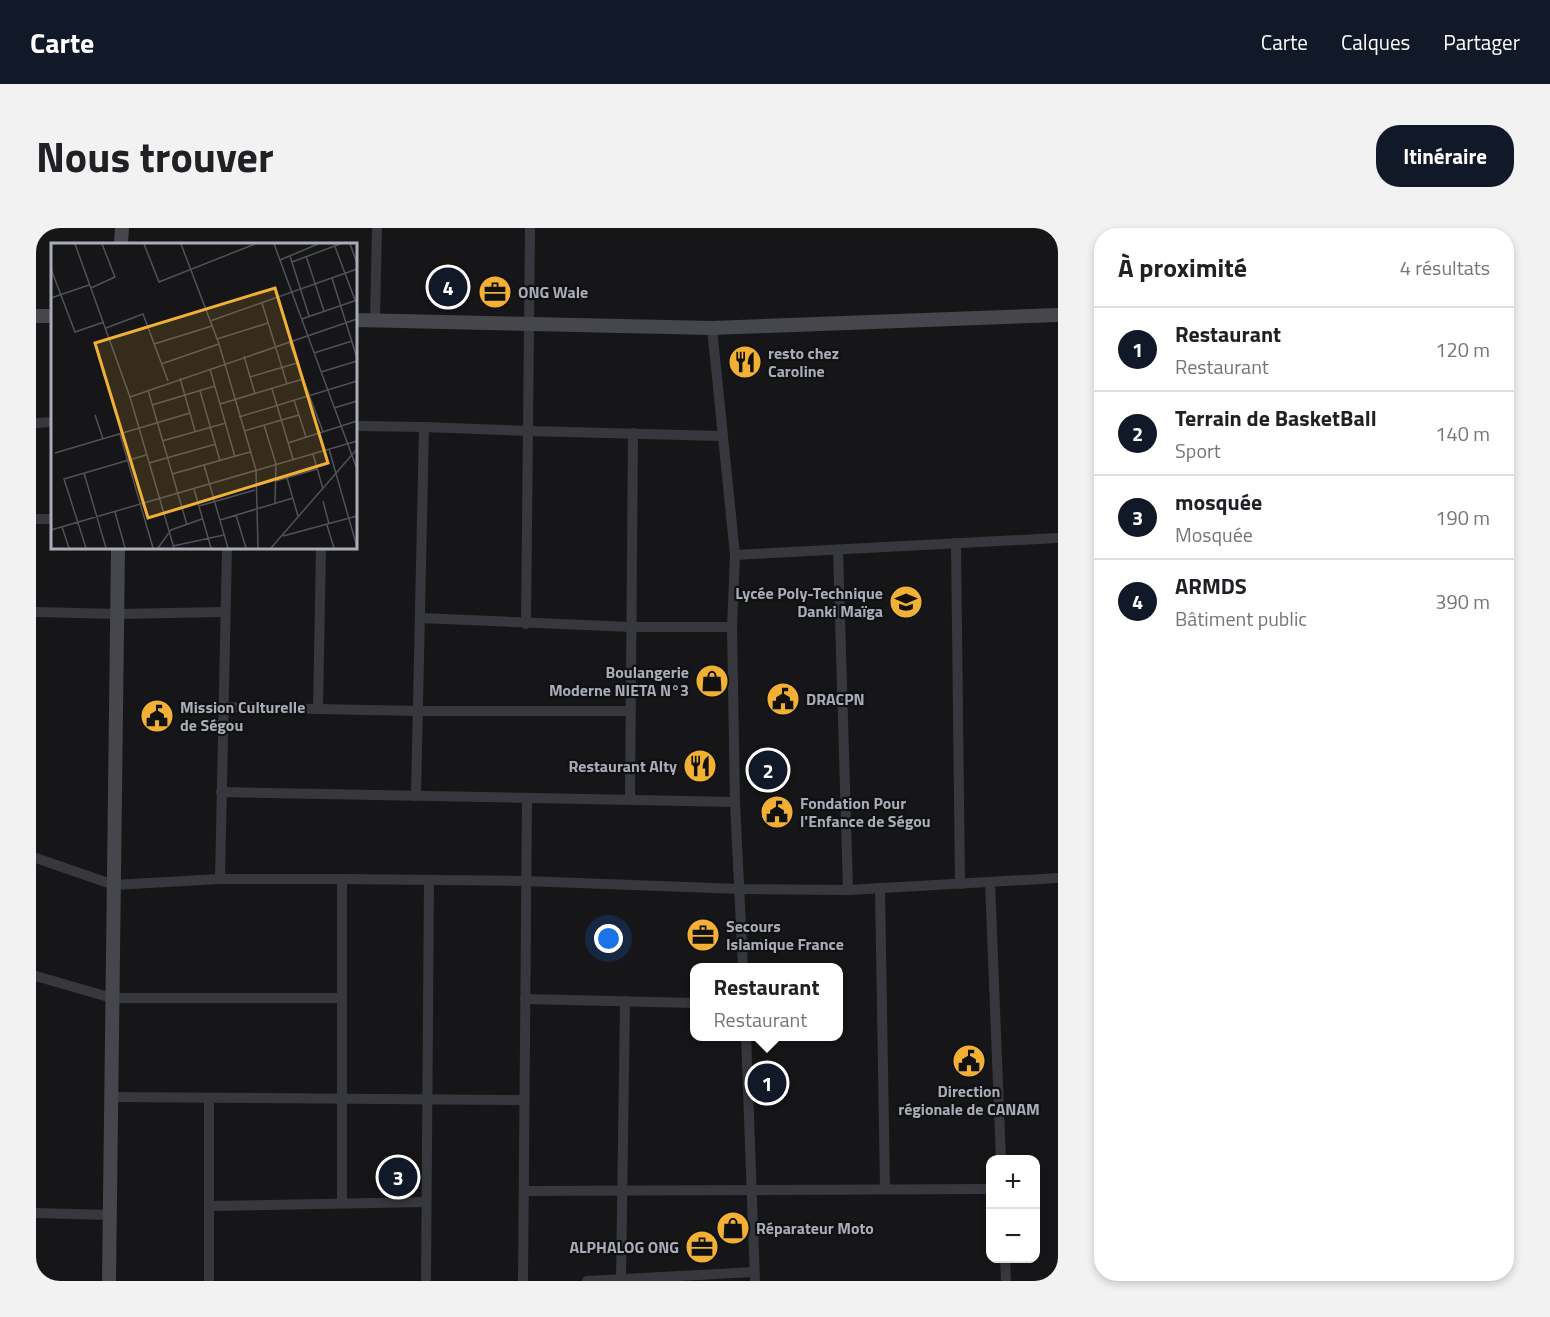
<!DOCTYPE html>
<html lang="fr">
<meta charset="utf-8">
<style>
body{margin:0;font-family:"Titillium Web",sans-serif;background:#f2f2f2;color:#202124}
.controls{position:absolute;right:18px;bottom:18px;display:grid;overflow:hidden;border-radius:12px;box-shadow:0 3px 9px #0003}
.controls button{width:54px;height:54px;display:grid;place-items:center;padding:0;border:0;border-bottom:2px solid #e0e0e0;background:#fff;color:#202124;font:30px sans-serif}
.you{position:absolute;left:573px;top:711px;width:21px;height:21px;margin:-15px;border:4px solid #fff;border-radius:50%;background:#1a73e8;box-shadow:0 0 0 9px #1a73e833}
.badge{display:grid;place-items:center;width:39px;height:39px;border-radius:50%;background:#111827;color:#fff;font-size:20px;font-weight:700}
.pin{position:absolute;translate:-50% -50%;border:3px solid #fff;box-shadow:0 2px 6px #0006}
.popup{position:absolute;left:654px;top:735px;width:153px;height:78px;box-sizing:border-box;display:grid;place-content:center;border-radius:12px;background:#fff;filter:drop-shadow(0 2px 4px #0005);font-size:20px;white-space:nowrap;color:#757577}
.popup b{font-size:22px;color:#202124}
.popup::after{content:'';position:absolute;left:50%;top:100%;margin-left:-12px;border:12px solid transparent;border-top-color:#fff}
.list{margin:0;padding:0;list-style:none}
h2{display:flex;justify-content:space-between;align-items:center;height:78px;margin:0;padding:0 24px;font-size:26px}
h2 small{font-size:20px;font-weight:400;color:#757577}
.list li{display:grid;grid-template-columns:39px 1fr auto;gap:18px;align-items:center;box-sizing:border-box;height:84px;padding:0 24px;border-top:2px solid #e0e0e0}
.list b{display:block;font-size:22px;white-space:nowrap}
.list p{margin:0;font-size:20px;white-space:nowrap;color:#757577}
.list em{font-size:20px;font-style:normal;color:#757577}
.map{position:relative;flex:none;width:1022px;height:1053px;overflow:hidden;border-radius:24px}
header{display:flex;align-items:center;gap:36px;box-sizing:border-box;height:84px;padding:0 30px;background:#111827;color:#fff}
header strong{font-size:28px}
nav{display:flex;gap:33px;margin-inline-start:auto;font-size:21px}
.intro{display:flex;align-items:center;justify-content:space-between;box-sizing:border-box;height:144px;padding:0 36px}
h1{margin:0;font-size:42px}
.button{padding:15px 27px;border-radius:24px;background:#111827;color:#fff;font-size:21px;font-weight:700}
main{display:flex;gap:36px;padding:0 36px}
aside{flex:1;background:#fff;border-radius:24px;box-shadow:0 3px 9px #0003}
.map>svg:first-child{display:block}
</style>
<header>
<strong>Carte</strong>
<nav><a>Carte</a><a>Calques</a><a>Partager</a></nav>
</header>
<div class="intro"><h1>Nous trouver</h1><a class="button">Itinéraire</a></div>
<main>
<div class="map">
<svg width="1022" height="1053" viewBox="0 0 1022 1053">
<rect width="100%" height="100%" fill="#161618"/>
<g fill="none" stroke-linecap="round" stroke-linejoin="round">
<g stroke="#37383d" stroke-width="10">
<path d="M 339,92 L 341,0"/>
<path d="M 676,100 L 699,327 L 696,399 L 699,574 L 707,740"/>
<path d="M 0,195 L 16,194"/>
<path d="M 320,198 L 388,199 L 492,203 L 686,208"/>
<path d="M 0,291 L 16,291"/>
<path d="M 920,315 L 924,656"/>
<path d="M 802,322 L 812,662"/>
<path d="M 699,327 L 1022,310"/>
<path d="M 0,384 L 81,386 L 188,384"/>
<path d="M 384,390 L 596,399 L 696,399"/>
<path d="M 490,396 L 494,0"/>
<path d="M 187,479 L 383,483 L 595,483"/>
<path d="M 282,480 L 285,320"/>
<path d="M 185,564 L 699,574"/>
<path d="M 380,568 L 388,199"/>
<path d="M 594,572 L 597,205"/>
<path d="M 0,630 L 78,657 L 184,651 L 306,651 L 489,653 L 704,661 L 812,662 L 1022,650"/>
<path d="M 184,651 L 191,320"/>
<path d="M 954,654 L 965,932"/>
<path d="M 844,660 L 849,961"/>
<path d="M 0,748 L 76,770 L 306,770"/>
<path d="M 489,771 L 659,775"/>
<path d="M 710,808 L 719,1053"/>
<path d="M 75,869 L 488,872"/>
<path d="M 173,870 L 173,1053"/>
<path d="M 488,963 L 954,961"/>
<path d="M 306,974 L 306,651"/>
<path d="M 173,978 L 390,974"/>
<path d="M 0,985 L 73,987"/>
<path d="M 969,1030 L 970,1053"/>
<path d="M 585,1051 L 589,773"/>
<path d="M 390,1053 L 393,652"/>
<path d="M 487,1053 L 491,570"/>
<path d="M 551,1053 L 718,1044"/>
</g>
<g stroke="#45474d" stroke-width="14">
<path d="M 85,16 L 86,0"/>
<path d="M 0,88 L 16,88"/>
<path d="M 320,92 L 676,100 L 1022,87"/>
<path d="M 73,1053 L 82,320"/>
</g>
</g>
<defs>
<g id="office-disc" transform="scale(1.725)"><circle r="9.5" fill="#f2b134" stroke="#111113"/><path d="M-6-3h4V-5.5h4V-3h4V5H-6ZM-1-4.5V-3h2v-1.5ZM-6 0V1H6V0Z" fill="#111"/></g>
<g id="restaurant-disc" transform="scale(1.725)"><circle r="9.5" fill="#f2b134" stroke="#111113"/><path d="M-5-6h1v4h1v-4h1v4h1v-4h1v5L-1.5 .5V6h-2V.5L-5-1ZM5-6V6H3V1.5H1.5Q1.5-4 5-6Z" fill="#111"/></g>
<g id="school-disc" transform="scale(1.725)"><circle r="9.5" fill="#f2b134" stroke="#111113"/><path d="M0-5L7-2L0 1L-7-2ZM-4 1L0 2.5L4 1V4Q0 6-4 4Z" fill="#111"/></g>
<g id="shop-disc" transform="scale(1.725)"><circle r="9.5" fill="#f2b134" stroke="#111113"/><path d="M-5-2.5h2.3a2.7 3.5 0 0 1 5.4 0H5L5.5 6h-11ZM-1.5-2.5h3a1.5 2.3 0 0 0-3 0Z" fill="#111"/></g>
<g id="civic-disc" transform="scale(1.725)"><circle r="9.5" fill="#f2b134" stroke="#111113"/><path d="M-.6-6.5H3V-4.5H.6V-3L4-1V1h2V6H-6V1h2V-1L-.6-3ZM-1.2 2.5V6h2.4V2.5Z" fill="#111"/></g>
</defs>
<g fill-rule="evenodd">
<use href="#office-disc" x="459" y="64"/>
<use href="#restaurant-disc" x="709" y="134"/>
<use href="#school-disc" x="870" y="374"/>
<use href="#shop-disc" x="676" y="453"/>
<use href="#civic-disc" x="747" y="471"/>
<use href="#civic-disc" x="121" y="488"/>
<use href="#restaurant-disc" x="664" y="538"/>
<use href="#civic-disc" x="741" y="584"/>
<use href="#office-disc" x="667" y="707"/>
<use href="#civic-disc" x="933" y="833"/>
<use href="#shop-disc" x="697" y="1000"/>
<use href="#office-disc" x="666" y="1019"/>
</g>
<g text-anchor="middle" stroke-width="4.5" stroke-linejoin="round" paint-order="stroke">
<g font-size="16" font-weight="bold" fill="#a8adb8" stroke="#111113" text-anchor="start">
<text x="482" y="70">ONG Wale</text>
<text x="732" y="131">resto chez<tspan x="732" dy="18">Caroline</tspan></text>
<text x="847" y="371" text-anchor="end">Lycée Poly-Technique<tspan x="847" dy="18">Danki Maïga</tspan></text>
<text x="653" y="450" text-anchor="end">Boulangerie<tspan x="653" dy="18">Moderne NIETA N°3</tspan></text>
<text x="770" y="477">DRACPN</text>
<text x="144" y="485">Mission Culturelle<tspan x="144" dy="18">de Ségou</tspan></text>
<text x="641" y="544" text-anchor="end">Restaurant Alty</text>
<text x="764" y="581">Fondation Pour<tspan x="764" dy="18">l'Enfance de Ségou</tspan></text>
<text x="690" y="704">Secours<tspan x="690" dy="18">Islamique France</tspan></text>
<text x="933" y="869" text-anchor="middle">Direction<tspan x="933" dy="18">régionale de CANAM</tspan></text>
<text x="720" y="1006">Réparateur Moto</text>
<text x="643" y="1025" text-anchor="end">ALPHALOG ONG</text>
</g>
</g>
<g transform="translate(15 15)">
<rect width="306" height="306" fill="#161618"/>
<path fill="none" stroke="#505258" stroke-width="1.5" d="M 24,1 L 79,154 L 123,305M 93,1 L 108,39 L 204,1M 130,1 L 168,101 L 205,227 L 207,305M 223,1 L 306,226M 283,1 L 304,57M 299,1 L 306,20M 239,13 L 258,73M 255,13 L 273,68M 229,17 L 267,1M 241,19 L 289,1M 0,26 L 24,89 L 53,79M 281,35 L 306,115M 40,45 L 64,34 L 51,1M 0,55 L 38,42M 211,60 L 236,141M 251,76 L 306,57M 159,78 L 306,26M 55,85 L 92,71 L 117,138M 166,96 L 217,80M 238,98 L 272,189M 103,101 L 161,83M 263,110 L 301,98M 193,113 L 204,151M 110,121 L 168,101M 159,126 L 184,214M 270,129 L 306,118M 199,134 L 246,120M 129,135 L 144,188M 221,146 L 242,216M 97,147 L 136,282M 149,148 L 169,218M 79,154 L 306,76M 243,157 L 255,194M 169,161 L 252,136M 101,162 L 164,143M 283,165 L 306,158M 44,172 L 52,196M 188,174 L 306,138M 213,182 L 225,221 L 224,260M 193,188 L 248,172M 69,191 L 102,305M 111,198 L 175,180M 237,200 L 306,178M 278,206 L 306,304M 4,210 L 139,170M 262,211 L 272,246M 98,220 L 165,201M 153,222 L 177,305M 33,230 L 55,305M 121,231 L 199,209M 236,235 L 247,273M 225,238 L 266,226M 143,246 L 160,305M 272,258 L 278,281M 148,263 L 204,247M 64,269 L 74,305M 185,272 L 195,305M 169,277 L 242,255M 276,282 L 283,305M 11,284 L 18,305M 0,287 L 306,198M 232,293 L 306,273M 122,303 L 173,292M 35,305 L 13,236 L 95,212M 107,305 L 120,287 L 151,276M 220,305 L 306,206"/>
<path fill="#f2b134" fill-opacity="0.15" stroke="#f2b134" stroke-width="3" d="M 224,45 L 277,220 L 97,275 L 44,100 Z"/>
<rect width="306" height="306" fill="none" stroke="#a8adb8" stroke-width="3"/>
</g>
</svg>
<div class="controls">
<button>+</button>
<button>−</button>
</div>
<div class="you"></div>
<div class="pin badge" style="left:731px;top:855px">1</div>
<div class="popup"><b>Restaurant</b>Restaurant</div>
<div class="pin badge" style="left:732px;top:542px">2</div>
<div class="pin badge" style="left:362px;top:949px">3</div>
<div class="pin badge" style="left:412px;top:59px">4</div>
</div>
<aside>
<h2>À proximité<small>4 résultats</small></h2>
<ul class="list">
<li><span class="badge">1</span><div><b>Restaurant</b><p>Restaurant</p></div><em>120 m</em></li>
<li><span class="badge">2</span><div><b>Terrain de BasketBall</b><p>Sport</p></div><em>140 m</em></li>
<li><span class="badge">3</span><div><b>mosquée</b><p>Mosquée</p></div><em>190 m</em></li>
<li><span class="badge">4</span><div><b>ARMDS</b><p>Bâtiment public</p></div><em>390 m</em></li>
</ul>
</aside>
</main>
